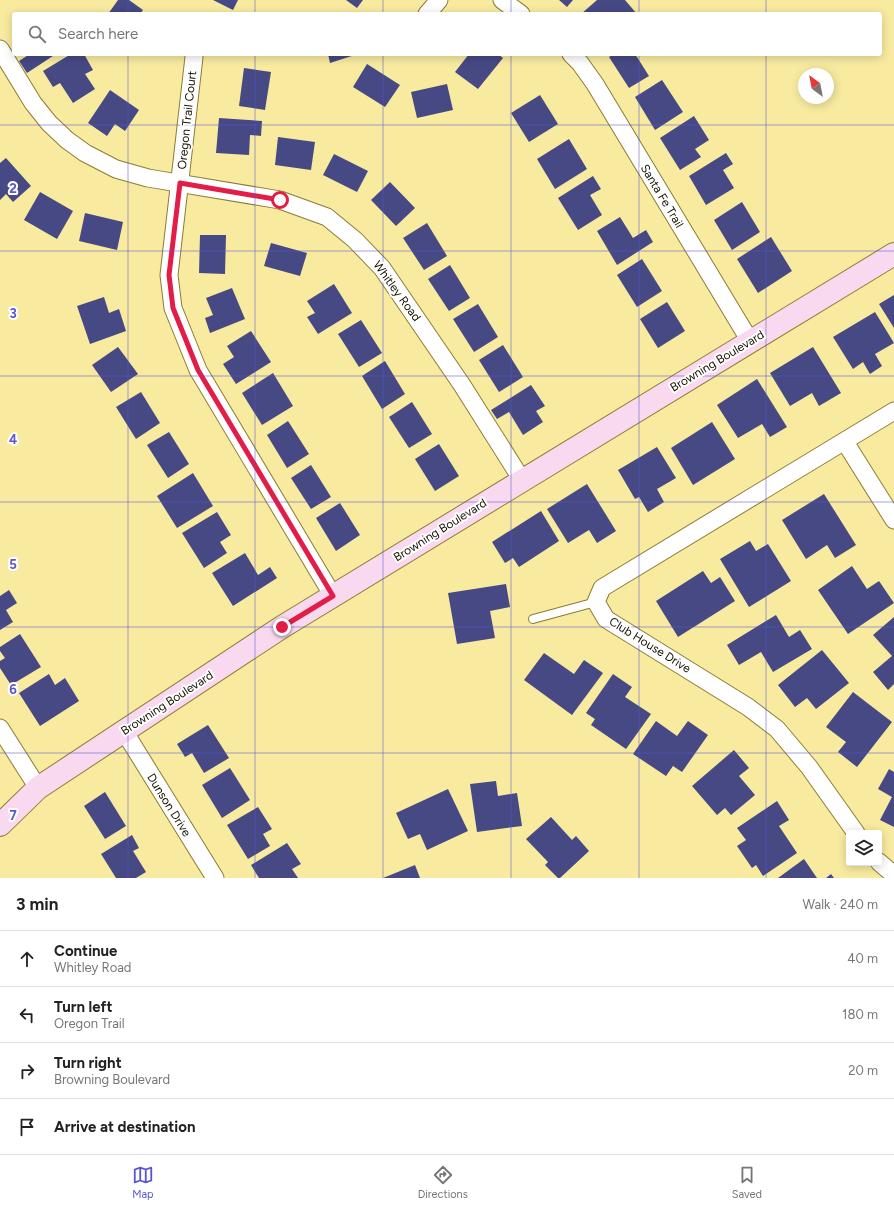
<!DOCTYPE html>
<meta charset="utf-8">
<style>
body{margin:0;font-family:Figtree,sans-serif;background:#f2f2f2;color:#222}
.controls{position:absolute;right:12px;bottom:12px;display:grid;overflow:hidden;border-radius:4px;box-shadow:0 2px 10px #0003}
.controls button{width:36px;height:36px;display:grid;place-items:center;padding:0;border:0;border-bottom:1px solid #e0e0e0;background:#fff;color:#222;font:20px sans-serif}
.compass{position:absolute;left:798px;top:68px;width:36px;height:36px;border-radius:50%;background:#fff;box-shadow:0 2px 10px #0003;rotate:328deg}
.stop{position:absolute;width:12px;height:12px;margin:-9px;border:3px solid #e11d48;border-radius:50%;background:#fff}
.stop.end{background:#e11d48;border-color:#fff;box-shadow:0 1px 4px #0008}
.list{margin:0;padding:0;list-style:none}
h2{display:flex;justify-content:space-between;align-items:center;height:52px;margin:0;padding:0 16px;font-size:17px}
h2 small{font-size:13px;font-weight:400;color:#767676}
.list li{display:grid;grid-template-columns:26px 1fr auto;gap:12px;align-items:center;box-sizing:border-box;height:56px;padding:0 16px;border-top:1px solid #e0e0e0}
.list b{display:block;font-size:15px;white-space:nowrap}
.list p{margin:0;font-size:13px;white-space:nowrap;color:#767676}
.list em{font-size:13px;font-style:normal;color:#767676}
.icon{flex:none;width:22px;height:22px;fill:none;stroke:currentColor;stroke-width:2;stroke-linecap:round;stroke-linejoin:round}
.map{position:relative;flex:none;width:894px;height:878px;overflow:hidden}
.search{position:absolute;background:#fff;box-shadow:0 2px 10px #0003;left:12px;right:12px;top:12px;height:44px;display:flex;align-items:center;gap:10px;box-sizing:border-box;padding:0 14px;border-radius:4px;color:#767676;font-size:15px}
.sheet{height:276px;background:#fff}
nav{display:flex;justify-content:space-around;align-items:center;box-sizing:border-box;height:56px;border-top:1px solid #e0e0e0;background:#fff;font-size:11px;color:#767676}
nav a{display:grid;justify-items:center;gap:2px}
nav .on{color:#5a56ce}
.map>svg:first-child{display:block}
</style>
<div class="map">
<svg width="894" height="878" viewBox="0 0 894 878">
<rect width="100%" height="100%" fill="#f8eba0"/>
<g fill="#464984">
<path d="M 118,0 L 129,0 L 143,10 L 140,14 L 108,14 Z"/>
<path d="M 213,0 L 238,0 L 233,10 Z"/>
<path d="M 346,0 L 363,0 L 357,8 Z"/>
<path d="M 559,0 L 573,0 L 567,7 Z"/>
<path d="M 597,0 L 625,0 L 637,14 L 581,14 Z"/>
<path d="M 30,54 L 56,54 L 27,73 L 19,61 Z"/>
<path d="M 71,54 L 84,54 L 93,70 L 85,74 L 95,89 L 73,103 L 60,83 L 53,87 L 43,71 Z"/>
<path d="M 328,54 L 358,54 L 330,63 Z"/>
<path d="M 469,54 L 498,54 L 503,58 L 478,89 L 455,72 Z"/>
<path d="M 614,54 L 635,54 L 649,76 L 629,88 L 609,57 Z"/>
<path d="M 367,64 L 400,85 L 385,107 L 353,87 Z"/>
<path d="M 244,68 L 271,72 L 265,110 L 239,106 Z"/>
<path d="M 662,80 L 683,112 L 655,130 L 635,97 Z"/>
<path d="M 447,84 L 453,110 L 417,118 L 411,92 Z"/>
<path d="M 110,90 L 139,110 L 125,131 L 115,124 L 107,136 L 88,123 Z"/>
<path d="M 540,95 L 558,124 L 529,142 L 511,113 Z"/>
<path d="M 694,116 L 709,140 L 695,149 L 701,157 L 680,170 L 660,138 Z"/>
<path d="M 219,118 L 262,121 L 261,136 L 250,135 L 249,155 L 216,153 Z"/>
<path d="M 278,137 L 315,142 L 311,170 L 275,165 Z"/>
<path d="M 569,139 L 587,169 L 555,189 L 537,159 Z"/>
<path d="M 726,153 L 733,164 L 723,170 L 734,188 L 706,205 L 689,176 Z"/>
<path d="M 334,154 L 368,171 L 357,192 L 323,175 Z"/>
<path d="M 6,158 L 31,186 L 13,202 L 6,194 L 0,200 L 0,163 Z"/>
<path d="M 593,176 L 601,189 L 590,195 L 602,215 L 578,230 L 558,198 Z"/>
<path d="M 390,182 L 415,208 L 396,226 L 371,200 Z"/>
<path d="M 40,192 L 73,211 L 57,239 L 24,220 Z"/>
<path d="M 742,202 L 760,232 L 732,250 L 714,220 Z"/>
<path d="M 85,213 L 123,222 L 117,250 L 79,241 Z"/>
<path d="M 620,217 L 633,238 L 646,230 L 653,242 L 617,265 L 597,231 Z"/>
<path d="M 427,223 L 447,256 L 424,270 L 403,238 Z"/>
<path d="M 200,235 L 226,235 L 225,274 L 199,273 Z"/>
<path d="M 771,237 L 792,271 L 758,293 L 737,259 Z"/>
<path d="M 271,243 L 307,253 L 300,276 L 264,266 Z"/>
<path d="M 642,259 L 662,291 L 637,307 L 617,275 Z"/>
<path d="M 450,265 L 470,298 L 449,311 L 428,279 Z"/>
<path d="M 334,284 L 352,313 L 318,334 L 307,317 L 315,313 L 307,301 Z"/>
<path d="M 232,288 L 245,319 L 210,333 L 205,318 L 213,315 L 206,298 Z"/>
<path d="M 894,295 L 894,328 L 879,304 Z"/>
<path d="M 104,297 L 109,313 L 119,309 L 126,331 L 90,344 L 77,306 Z"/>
<path d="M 667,302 L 685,331 L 658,348 L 640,319 Z"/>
<path d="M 478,304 L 498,337 L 474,352 L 453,319 Z"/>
<path d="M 875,312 L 894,343 L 875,354 L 882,366 L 870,374 L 863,362 L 853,369 L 833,337 Z"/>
<path d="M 361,320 L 382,353 L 359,367 L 338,334 Z"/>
<path d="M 251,331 L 271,362 L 236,384 L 223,364 L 234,357 L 227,346 Z"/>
<path d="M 503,345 L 523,377 L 499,392 L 479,360 Z"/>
<path d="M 118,347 L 138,374 L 111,392 L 92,365 Z"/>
<path d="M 813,347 L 841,393 L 819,406 L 812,393 L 790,406 L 770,373 Z"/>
<path d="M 385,361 L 405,394 L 382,409 L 362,376 Z"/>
<path d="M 273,373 L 293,406 L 262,425 L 242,393 Z"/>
<path d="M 757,379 L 787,427 L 770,437 L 762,424 L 738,438 L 717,405 Z"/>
<path d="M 531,385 L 545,406 L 536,411 L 543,422 L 523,435 L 509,412 L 497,419 L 491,410 Z"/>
<path d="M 141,392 L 160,423 L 136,439 L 116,407 Z"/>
<path d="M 412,402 L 432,434 L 409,448 L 389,417 Z"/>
<path d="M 288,421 L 309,454 L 287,468 L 267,435 Z"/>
<path d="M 712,422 L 735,459 L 693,485 L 671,448 Z"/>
<path d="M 169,432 L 189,464 L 168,478 L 147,445 Z"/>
<path d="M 439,444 L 459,476 L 435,491 L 415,459 Z"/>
<path d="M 657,447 L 676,478 L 657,489 L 664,502 L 648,512 L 639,497 L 635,499 L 618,470 Z"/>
<path d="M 311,465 L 331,497 L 311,509 L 291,478 Z"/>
<path d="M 193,473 L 213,506 L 177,528 L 157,496 Z"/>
<path d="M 587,484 L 616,531 L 597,543 L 589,530 L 568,543 L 547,509 Z"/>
<path d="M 824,494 L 856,545 L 835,558 L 827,545 L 806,559 L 782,520 Z"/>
<path d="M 340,503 L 360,535 L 336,551 L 316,518 Z"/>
<path d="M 541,511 L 559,541 L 519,567 L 513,558 L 505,563 L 492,542 Z"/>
<path d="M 217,512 L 231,535 L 220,542 L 227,553 L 204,568 L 182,533 Z"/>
<path d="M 750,541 L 756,551 L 768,544 L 791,581 L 749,607 L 720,559 Z"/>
<path d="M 245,553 L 258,575 L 270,567 L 277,578 L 233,606 L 212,573 Z"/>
<path d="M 852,566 L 867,589 L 879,581 L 894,603 L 848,634 L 818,590 Z"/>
<path d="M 703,571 L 711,583 L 720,577 L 735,601 L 678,637 L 656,601 Z"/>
<path d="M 506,584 L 510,607 L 490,611 L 495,638 L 457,644 L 448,593 Z"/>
<path d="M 9,590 L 17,603 L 6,610 L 13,622 L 0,630 L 0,596 Z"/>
<path d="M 776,615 L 789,637 L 800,630 L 812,649 L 773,672 L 761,652 L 739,665 L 727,645 Z"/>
<path d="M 894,617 L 894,684 L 888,690 L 873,672 L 892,656 L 873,635 Z"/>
<path d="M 20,634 L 41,667 L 11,685 L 0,668 L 0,661 L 5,658 L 0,651 L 0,647 Z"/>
<path d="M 822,650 L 849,683 L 816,709 L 807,698 L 795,707 L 778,685 Z"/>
<path d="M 544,653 L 574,674 L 584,660 L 603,673 L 572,715 L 524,680 Z"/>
<path d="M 49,674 L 55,685 L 65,678 L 79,701 L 40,726 L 19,693 Z"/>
<path d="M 613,674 L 632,687 L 625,697 L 651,714 L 626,749 L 591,725 L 595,719 L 586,713 Z"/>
<path d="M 853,692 L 892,722 L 857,767 L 838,752 L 846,742 L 826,727 Z"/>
<path d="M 656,721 L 677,736 L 688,721 L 708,735 L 682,772 L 673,766 L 666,776 L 633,754 Z"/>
<path d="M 208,725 L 229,758 L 204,773 L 192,753 L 185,757 L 177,744 Z"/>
<path d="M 734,750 L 749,768 L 739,776 L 755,795 L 731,815 L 725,808 L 717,815 L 692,786 Z"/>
<path d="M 230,768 L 250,800 L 222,818 L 202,785 Z"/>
<path d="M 889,769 L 894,772 L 894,827 L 880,820 L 892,797 L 878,789 Z"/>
<path d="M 496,781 L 498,796 L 517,793 L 522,826 L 477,832 L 470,784 Z"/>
<path d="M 448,789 L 468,831 L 427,850 L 420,834 L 408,839 L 396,813 Z"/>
<path d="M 105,792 L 126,826 L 105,839 L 84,806 Z"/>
<path d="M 777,801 L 789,820 L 779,826 L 797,853 L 763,876 L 756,865 L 752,868 L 737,846 L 746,840 L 737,828 Z"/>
<path d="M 258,807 L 272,829 L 263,834 L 270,846 L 248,859 L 227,825 Z"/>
<path d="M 551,817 L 572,840 L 576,836 L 589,851 L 560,878 L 558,878 L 545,865 L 548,862 L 526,839 Z"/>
<path d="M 132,835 L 139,848 L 133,851 L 146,872 L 136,878 L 116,878 L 101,854 Z"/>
<path d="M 287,843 L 301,864 L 292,869 L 298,878 L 259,878 L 251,865 Z"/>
<path d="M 804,859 L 817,878 L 778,878 Z"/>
<path d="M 415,865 L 420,878 L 383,878 Z"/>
<path d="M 831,874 L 834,878 L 826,878 Z"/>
</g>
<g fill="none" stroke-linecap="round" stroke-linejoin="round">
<g stroke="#8a7d33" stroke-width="10">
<path id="lane" d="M 533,619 L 596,602"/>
</g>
<g stroke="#8a7d33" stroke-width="19">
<g id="street">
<path d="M 502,0 L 521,14"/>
<path d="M 427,14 L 439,0"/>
<path d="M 0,49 L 33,103 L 49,123 L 67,140 L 85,153 L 116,169 L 148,178 L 280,200 L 327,217 L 355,240 L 382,268 L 462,385 L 522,480"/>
<path d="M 571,54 L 580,63 L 595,84 L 750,341"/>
<path d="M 194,57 L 169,275 L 173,308 L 198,370 L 333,596"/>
<path d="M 845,442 L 894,520"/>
<path d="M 0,728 L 38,788"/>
<path d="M 124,731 L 215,878"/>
<path d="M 856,833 L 809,767 L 777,729 L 748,707 L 606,619 L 596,602 L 602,588 L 894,411"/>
<path d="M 879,862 L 894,875"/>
</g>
</g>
<g stroke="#8a7d33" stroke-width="24">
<path id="secondary" d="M 0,825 L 38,788 L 282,627 L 894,254"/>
</g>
<use href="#lane" stroke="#fff" stroke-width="8"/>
<use href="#street" stroke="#fff" stroke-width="17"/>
<use href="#secondary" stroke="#f8d9ef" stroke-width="22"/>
</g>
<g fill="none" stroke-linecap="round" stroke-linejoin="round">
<path stroke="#e11d48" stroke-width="5" d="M 280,200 L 180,183 L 169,275 L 173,308 L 198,370 L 333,596 L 282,627"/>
</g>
<path fill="none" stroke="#5a56ce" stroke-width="1" stroke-opacity="0.55" d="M 128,0 L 128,14M 255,0 L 255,14M 383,0 L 383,14M 511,0 L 511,14M 639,0 L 639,14M 766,0 L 766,14M 128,54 L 128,878M 255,54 L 255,878M 383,54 L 383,878M 511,54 L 511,878M 639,54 L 639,878M 766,54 L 766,878M 0,125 L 894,125M 0,251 L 894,251M 0,376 L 894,376M 0,502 L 894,502M 0,627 L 894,627M 0,753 L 894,753"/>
<g text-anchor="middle" stroke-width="4" stroke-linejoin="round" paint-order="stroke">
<g font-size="12" fill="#161200" stroke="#fff">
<text transform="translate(187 120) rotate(-84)" y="4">Oregon Trail Court</text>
<text transform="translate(662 196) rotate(59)" y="4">Santa Fe Trail</text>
<text transform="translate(397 291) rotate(54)" y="4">Whitley Road</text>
<text transform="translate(717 361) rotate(-31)" y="4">Browning Boulevard</text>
<text transform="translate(440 530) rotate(-32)" y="4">Browning Boulevard</text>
<text transform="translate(650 645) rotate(32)" y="4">Club House Drive</text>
<text transform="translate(167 703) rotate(-33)" y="4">Browning Boulevard</text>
<text transform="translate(169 805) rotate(58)" y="4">Dunson Drive</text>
</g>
</g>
<g font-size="13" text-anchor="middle" font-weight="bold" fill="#5a56ce" stroke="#fff" stroke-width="4" stroke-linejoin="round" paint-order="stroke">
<text x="13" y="193">2</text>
<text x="13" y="318">3</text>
<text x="13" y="444">4</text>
<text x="13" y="569">5</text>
<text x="13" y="694">6</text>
<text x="13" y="820">7</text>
</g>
</svg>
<div class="controls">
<button><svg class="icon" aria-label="layers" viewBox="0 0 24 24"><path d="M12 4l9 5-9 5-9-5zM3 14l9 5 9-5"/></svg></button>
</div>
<svg class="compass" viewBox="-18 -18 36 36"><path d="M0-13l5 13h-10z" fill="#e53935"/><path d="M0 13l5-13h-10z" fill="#767676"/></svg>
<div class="stop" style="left:280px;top:200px"></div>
<div class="stop end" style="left:282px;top:627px"></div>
<div class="search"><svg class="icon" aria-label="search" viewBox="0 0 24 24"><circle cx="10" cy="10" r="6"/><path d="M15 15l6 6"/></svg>Search here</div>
</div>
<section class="sheet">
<h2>3 min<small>Walk · 240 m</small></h2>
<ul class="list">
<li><svg class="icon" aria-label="ahead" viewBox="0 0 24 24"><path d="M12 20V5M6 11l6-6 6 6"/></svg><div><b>Continue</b><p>Whitley Road</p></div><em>40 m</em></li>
<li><svg class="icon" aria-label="left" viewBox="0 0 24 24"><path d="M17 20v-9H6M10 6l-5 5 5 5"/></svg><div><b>Turn left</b><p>Oregon Trail</p></div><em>180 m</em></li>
<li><svg class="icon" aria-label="right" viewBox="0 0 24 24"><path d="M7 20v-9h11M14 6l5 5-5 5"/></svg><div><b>Turn right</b><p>Browning Boulevard</p></div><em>20 m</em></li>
<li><svg class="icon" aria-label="arrive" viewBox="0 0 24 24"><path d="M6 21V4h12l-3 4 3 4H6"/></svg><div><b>Arrive at destination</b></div></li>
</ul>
</section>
<nav>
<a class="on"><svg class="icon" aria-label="map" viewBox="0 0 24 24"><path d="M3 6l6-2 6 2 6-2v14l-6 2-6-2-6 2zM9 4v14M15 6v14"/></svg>Map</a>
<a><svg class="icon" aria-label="directions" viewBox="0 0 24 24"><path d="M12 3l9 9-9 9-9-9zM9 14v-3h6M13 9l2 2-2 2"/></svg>Directions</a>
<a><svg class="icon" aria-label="saved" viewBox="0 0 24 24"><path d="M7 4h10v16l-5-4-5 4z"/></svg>Saved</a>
</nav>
